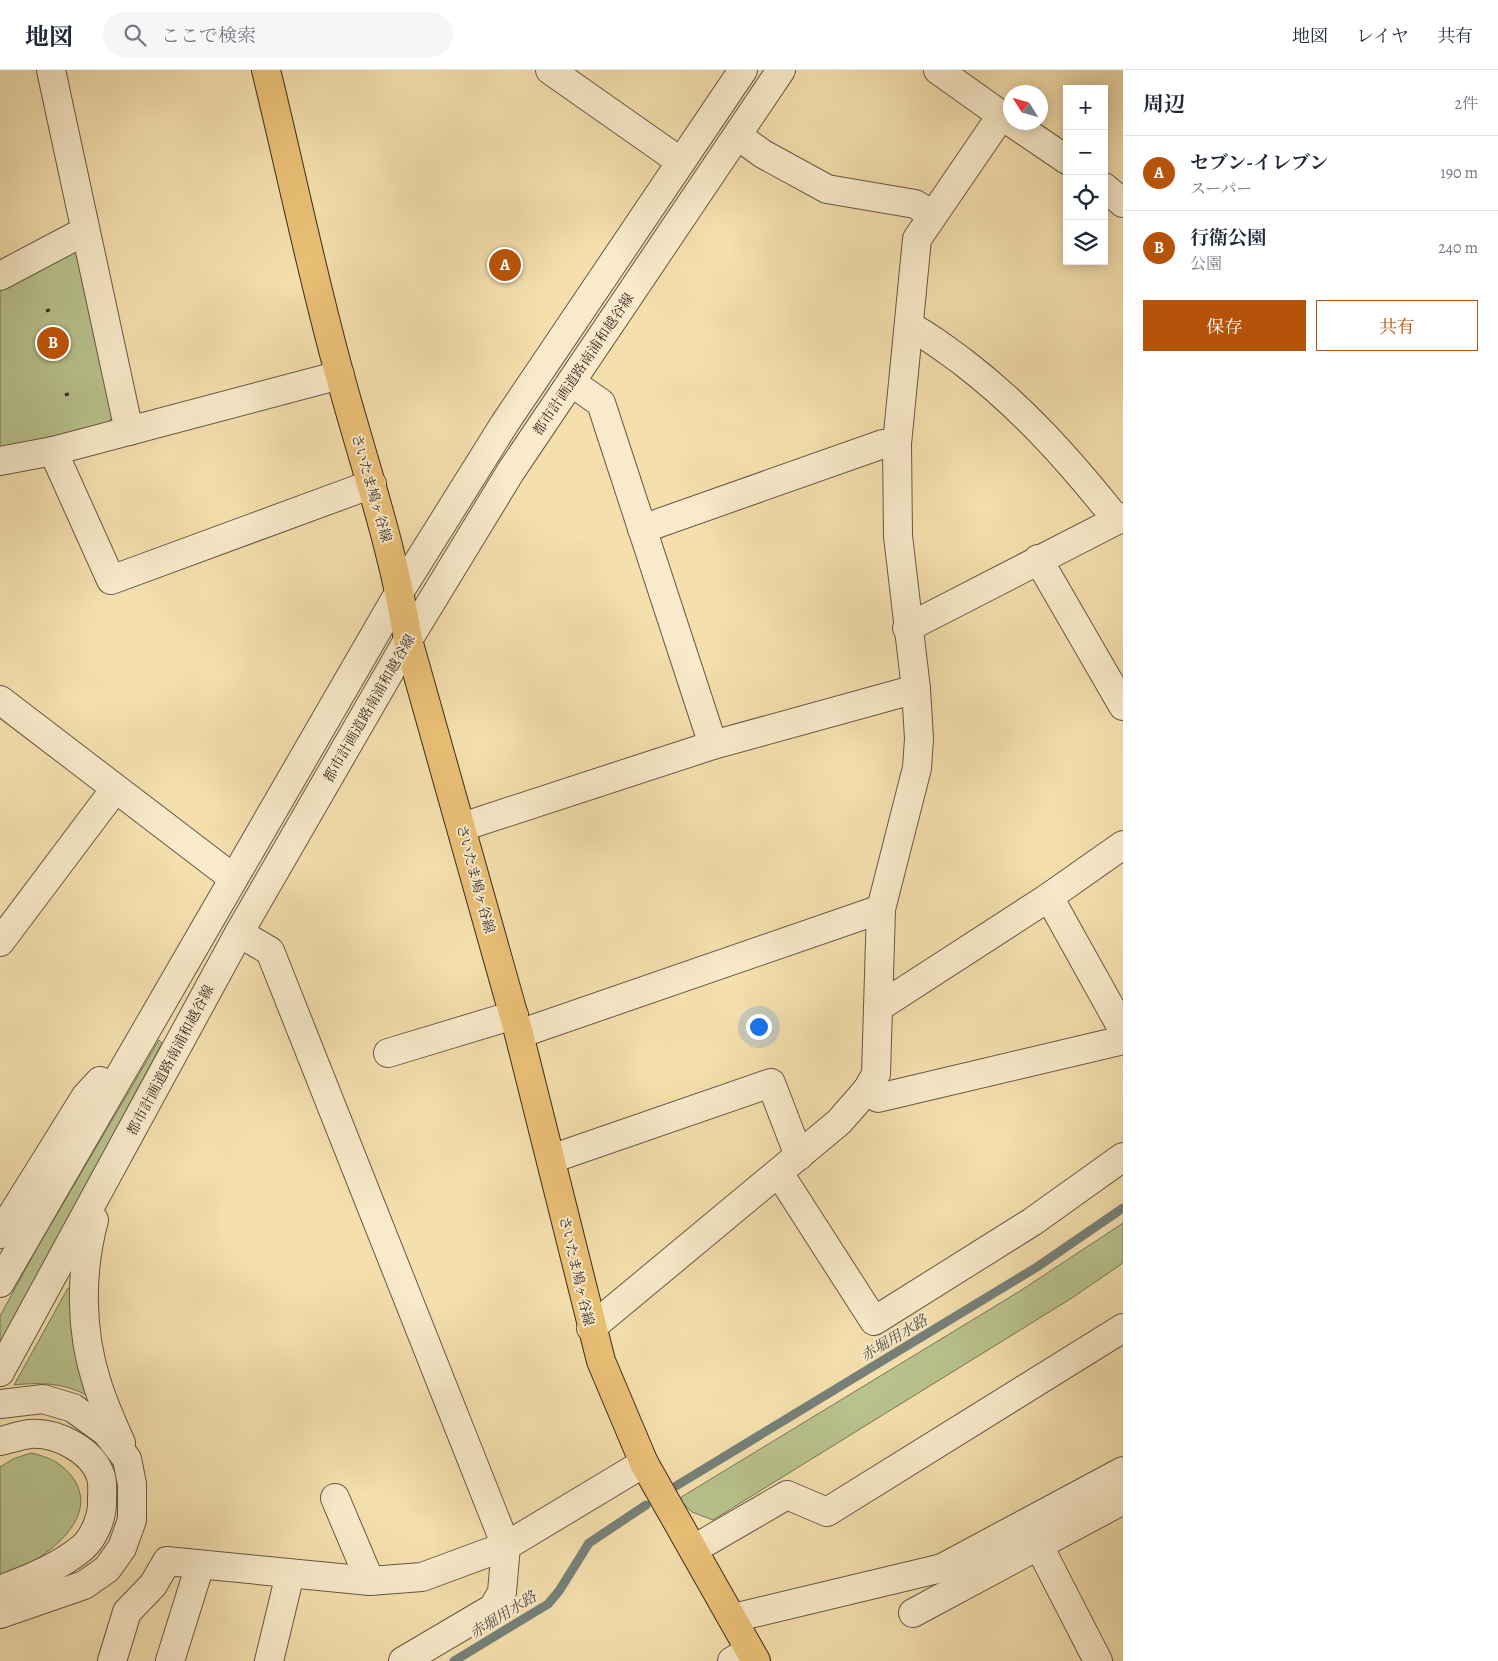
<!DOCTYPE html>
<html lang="ja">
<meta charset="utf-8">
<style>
body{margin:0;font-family:Alegreya,"Noto Serif JP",serif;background:#f6f6f7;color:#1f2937}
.controls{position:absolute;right:15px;top:15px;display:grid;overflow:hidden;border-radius:0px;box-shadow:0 2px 12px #0003}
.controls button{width:45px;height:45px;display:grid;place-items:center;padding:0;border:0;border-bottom:1px solid #e0e1e3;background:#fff;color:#1f2937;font:25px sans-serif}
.compass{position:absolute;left:1003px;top:15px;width:45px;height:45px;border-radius:50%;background:#fff;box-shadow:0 2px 12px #0003;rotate:307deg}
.you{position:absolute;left:758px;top:956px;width:18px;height:18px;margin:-12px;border:4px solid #fff;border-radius:50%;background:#1a73e8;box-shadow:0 0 0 8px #1a73e833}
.badge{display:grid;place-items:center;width:32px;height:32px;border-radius:50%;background:#b45309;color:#fff;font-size:16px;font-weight:700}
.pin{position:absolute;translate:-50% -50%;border:2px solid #fff;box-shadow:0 1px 5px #0006}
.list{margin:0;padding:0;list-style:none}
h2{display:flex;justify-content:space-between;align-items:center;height:65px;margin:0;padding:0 20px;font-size:21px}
h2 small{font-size:16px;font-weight:400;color:#747a83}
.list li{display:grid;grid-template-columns:32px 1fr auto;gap:15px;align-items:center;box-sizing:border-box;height:75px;padding:0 20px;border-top:1px solid #e0e1e3}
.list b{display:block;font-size:19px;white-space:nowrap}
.list p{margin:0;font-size:16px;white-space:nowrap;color:#747a83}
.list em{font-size:16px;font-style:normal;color:#747a83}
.actions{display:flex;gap:10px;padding:15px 20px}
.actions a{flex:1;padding:11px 0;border:1px solid #b45309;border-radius:0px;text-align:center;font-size:18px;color:#b45309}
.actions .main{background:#b45309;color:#fff}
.icon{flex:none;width:28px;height:28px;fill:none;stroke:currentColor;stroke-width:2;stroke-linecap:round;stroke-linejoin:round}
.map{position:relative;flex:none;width:1123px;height:1591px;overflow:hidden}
header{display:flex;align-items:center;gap:30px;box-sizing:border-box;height:70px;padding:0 25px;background:#fff;border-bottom:1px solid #e0e1e3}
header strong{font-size:24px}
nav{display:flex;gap:28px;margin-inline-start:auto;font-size:18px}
.search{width:350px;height:45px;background:#f6f6f7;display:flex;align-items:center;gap:12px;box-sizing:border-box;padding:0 18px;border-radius:28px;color:#747a83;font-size:19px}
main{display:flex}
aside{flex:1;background:#fff}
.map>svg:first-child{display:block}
</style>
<header>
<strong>地図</strong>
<div class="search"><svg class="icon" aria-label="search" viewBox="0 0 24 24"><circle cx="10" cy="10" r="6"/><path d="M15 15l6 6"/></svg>ここで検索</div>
<nav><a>地図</a><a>レイヤ</a><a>共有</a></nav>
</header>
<main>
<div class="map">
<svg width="1123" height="1591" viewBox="0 0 1123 1591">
<rect width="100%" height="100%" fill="#f4dfad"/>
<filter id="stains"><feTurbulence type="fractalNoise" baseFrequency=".004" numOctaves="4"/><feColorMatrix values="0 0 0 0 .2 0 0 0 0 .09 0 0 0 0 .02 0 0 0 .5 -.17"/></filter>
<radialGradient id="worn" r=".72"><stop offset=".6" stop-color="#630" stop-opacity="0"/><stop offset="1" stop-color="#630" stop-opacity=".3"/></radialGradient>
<g fill="#b8c28d" stroke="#787658">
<path d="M 71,175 L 84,185 L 120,335 L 106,356 L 0,379 L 0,211 Z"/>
<path d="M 159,970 L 162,973 L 0,1276 L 0,1246 L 36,1180 Z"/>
<path d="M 1123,1153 L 1123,1193 L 1072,1228 L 713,1450 L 692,1442 L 678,1429 L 1020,1221 Z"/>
<path d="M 68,1218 L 71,1219 L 88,1326 C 65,1313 40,1312 14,1315 Z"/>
<path d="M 31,1383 C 49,1387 62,1393 73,1408 C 104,1452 35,1495 0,1508 L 0,1397 L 13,1389 Z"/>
</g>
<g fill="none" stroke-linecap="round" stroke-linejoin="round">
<g stroke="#768179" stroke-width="9">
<path d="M 676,1416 L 1037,1197 L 1123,1138"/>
<path d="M 454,1591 L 548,1534 L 559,1521 L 589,1473 L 646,1435"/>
</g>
<g stroke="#685746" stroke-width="30">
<g id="minor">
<path d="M 51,0 L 129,361"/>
<path d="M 550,0 L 681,92"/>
<path d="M 938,0 L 1011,52"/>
<path d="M 1011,52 L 1067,90"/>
<path d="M 738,66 L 763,84 L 827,119 L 915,134 L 933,145"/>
<path d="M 1104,117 L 1123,133"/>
<path d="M 0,206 L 85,161"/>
<path d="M 909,256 C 929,266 945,279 963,292 C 1023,338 1070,391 1117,450"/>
<path d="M 571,312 L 601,333 L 713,675"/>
<path d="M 53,381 L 111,510 L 372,414"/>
<path d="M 0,391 L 53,381 L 340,305"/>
<path d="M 642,459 L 883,374 L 897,374"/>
<path d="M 1038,489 L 1123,636"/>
<path d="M 907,558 L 1123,447"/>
<path d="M 0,630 L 233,808"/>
<path d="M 462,757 L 713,675 L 916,619"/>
<path d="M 1049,827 L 1123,960"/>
<path d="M 239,863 L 270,881 L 506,1476 L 502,1522 L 493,1538 L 403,1591"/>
<path d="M 0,872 L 115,719"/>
<path d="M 879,937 L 1049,827 L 1123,775"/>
<path d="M 519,964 L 881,839"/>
<path d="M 388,983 L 514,945"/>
<path d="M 867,1020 L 876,1004 L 881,839 L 917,698 L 919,669 L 916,619 L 898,466 L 897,374 L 917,169 L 1001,46"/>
<path d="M 551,1089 L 771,1013 L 799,1086"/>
<path d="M 779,1103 L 874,1251 L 1032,1152 L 1123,1087"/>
<path d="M 94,1150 C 80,1202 80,1261 97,1313 C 103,1333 112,1353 121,1373"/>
<path d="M 0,1164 L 86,1026 L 100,1011"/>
<path d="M 0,1213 L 400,521 L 505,353 L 743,0"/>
<path d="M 591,1258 L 839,1052 L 867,1020 L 878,1028 L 1123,970"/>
<path d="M 0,1302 L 239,863 L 408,570 L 511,401 L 781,0"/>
<path d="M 0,1334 L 43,1329 L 73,1338 L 106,1362 L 127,1389 L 132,1414 L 132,1450 L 122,1478 L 107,1499 L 84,1515 L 0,1544"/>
<path d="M 0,1371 C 10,1369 20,1365 30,1364 C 56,1362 93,1380 101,1407 C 103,1414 102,1423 102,1430 C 103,1446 94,1468 82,1478 C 58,1498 28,1509 0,1520"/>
<path d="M 335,1428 L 370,1511"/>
<path d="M 1039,1476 L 1098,1591"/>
<path d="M 694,1479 L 787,1425 L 827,1442 L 1123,1258"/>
<path d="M 913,1543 L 1123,1430"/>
<path d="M 733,1548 L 942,1498 L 1123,1401"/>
<path d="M 112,1591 L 127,1542 L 153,1515 L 167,1491 L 370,1511 L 422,1507 L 506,1476 L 644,1393"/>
<path d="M 170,1591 L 200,1495"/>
<path d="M 269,1591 L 290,1504"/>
<path d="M 732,1591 L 750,1581"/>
</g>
</g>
<g stroke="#392a23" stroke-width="30">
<path id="major" d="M 266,0 C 291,102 312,205 340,306 C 364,394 394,480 408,570 L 519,964 L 601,1291 L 644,1393 L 756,1591"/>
</g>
<g stroke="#392a23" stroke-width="3" stroke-dasharray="4 2.5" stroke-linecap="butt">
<path d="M 46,241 L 52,239"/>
<path d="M 65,325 L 71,323"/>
</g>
<use href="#minor" stroke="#f8eaca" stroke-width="28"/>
<use href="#major" stroke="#eac076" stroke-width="28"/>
</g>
<g text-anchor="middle" stroke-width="4" stroke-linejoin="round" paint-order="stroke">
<g font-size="14" fill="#392a23" stroke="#f8eaca">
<text transform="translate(583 294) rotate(-56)" y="5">都市計画道路南浦和越谷線</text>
<text transform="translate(372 418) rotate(74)" y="5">さいたま鳩ヶ谷線</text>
<text transform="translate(369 638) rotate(-60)" y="5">都市計画道路南浦和越谷線</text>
<text transform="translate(476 809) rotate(75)" y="5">さいたま鳩ヶ谷線</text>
<text transform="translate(170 990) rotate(-62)" y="5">都市計画道路南浦和越谷線</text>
<text transform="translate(577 1201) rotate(77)" y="5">さいたま鳩ヶ谷線</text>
</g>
<g font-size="15" font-style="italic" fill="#524e47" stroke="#f8eaca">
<text transform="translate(894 1268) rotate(-31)" y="5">赤堀用水路</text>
<text transform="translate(503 1545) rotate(-32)" y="5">赤堀用水路</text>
</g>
</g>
<rect width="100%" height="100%" filter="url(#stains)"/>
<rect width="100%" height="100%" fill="url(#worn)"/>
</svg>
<div class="controls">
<button>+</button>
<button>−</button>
<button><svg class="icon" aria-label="locate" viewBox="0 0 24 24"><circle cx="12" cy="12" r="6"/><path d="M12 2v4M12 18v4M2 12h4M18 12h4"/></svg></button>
<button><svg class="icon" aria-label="layers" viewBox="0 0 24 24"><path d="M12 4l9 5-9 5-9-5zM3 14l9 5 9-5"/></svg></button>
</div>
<svg class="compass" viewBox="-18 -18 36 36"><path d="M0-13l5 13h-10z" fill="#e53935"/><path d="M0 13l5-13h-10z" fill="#747a83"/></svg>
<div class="you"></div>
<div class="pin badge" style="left:505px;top:195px">A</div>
<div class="pin badge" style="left:53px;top:273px">B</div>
</div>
<aside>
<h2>周辺<small>2件</small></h2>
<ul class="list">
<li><span class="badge">A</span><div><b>セブン-イレブン</b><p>スーパー</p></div><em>190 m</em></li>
<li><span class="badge">B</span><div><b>行衛公園</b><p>公園</p></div><em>240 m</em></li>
</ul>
<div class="actions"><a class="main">保存</a><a>共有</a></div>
</aside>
</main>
